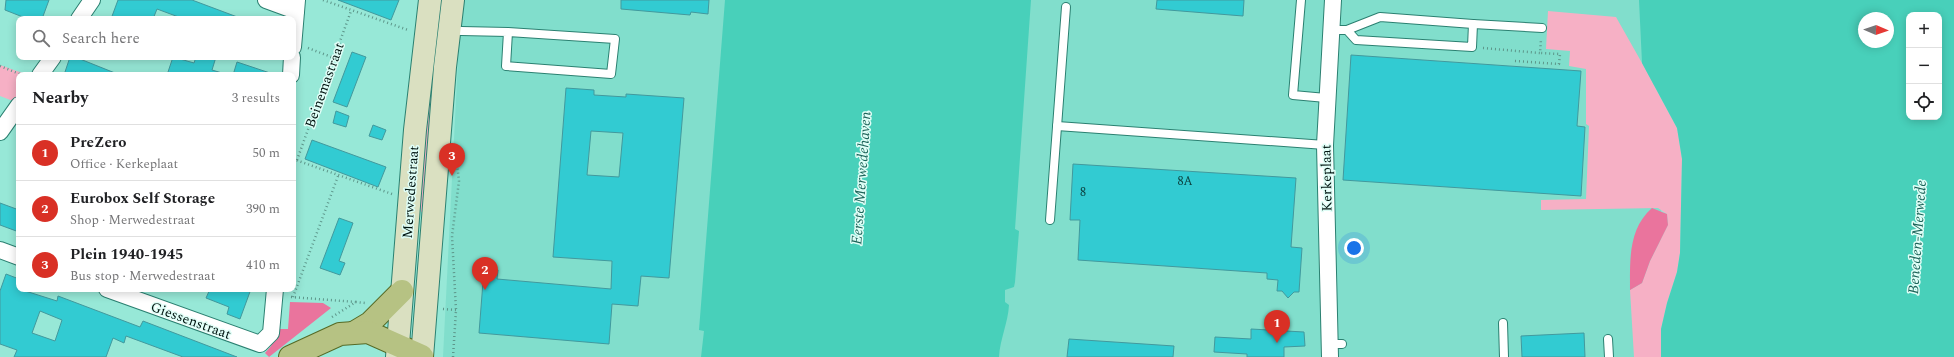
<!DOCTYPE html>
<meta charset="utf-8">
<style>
body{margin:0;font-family:Spectral,serif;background:#f6f6f6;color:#202124}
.controls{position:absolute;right:12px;top:12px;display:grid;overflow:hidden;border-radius:8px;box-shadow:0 2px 10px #0003}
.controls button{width:36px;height:36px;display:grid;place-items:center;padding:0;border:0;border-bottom:1px solid #e0e0e0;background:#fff;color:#202124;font:20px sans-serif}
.compass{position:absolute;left:1858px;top:12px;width:36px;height:36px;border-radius:50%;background:#fff;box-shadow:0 2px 10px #0003;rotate:92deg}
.you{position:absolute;left:1354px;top:248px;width:14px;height:14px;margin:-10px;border:3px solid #fff;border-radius:50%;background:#1a73e8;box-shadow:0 0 0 6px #1a73e833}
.badge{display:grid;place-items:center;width:26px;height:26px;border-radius:50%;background:#d93025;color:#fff;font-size:13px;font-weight:700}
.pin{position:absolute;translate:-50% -33px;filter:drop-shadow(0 1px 2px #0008)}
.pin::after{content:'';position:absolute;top:21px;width:14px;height:12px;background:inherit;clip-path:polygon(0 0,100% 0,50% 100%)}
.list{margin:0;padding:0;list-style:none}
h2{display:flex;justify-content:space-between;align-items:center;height:52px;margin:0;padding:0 16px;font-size:17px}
h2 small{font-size:13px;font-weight:400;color:#757577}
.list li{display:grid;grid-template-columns:26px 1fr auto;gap:12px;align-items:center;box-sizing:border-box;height:56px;padding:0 16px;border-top:1px solid #e0e0e0}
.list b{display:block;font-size:15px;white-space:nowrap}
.list p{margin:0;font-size:13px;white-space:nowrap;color:#757577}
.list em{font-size:13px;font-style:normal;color:#757577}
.icon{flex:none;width:22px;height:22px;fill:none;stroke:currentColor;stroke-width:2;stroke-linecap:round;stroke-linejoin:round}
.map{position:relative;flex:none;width:1954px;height:357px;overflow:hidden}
.search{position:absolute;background:#fff;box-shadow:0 2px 10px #0003;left:16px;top:16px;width:280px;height:44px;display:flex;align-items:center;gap:10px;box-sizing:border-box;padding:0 14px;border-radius:8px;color:#757577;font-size:15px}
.panel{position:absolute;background:#fff;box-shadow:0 2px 10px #0003;left:16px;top:72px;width:280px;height:220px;border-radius:8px}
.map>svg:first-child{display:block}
</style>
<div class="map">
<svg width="1954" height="357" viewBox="0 0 1954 357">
<rect width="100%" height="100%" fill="#97e8d7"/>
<path fill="#81decc" d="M 461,0 L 1643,0 L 1663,151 L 1657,357 L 443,357 Z"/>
<g fill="#f6b0c5">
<path d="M 1548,11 L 1616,17 L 1642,63 L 1677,128 L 1682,159 L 1680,253 L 1677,272 L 1667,303 L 1661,329 L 1661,357 L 1634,357 L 1630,290 L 1642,283 L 1650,261 L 1668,225 L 1667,214 L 1658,208 L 1541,210 L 1541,200 L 1586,199 L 1589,126 L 1586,124 L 1586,69 L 1569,66 L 1570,51 L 1546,49 Z"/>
<path d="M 436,46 L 439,47 L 427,212 L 421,212 L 419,169 Z"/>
<path d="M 0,65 L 28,75 L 19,75 L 19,93 L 13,101 L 0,96 Z"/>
</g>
<g fill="#ea749d">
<path d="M 1652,208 L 1667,214 L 1668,225 L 1650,261 L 1642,283 L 1630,290 C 1630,261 1628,229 1652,208 Z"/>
<path d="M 290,302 L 323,303 L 331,308 L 269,357 L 265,353 L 271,346 L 278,329 L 288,329 Z"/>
</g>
<g fill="#48d0ba" fill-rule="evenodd">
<path d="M 725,0 L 1031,0 L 1015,229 L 1019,231 L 1015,282 L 1014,287 L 1005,290 L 1005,302 L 1009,305 C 1008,323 1000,339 999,357 L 701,357 L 704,331 L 699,330 Z"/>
<path d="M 1639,0 L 1954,0 L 1954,357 L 1661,357 L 1661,329 L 1667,303 L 1677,272 L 1680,253 L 1682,159 L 1677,128 L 1642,63 ZM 1909,15 L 1939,15 L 1939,117 L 1909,117 ZM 1864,18 L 1888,18 L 1888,42 L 1864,42 Z"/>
</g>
<g fill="#32cbd2" stroke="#42999d" fill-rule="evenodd">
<path d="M 6,0 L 49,0 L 42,19 L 28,19 L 5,10 Z"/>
<path d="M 118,0 L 192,0 L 240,18 L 239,19 L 184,19 L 157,9 L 153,19 L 111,19 Z"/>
<path d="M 338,0 L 399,0 L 391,20 Z"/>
<path d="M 621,0 L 709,0 L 708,14 L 691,12 L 690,15 L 621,9 Z"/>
<path d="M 1157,0 L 1244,0 L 1243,16 L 1156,9 Z"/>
<path d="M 352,52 L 366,57 L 347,107 L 333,102 Z"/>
<path d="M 1351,55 L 1581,71 L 1577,126 L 1585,127 L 1581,196 L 1343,180 Z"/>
<path d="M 70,57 L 75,57 L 120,75 L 64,75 Z"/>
<path d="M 173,57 L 194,63 L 196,57 L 216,57 L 212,70 L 222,73 L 222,75 L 167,75 Z"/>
<path d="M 237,62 L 270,73 L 269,75 L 233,75 Z"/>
<path d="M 566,88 L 594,90 L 594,95 L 626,97 L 626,94 L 684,98 L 669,278 L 641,276 L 638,306 L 612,304 L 609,344 L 479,333 L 484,269 L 498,270 L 497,279 L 611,289 L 612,261 L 553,257 ZM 591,131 L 623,133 L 619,177 L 587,175 Z"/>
<path d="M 336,111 L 349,116 L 346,127 L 333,123 Z"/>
<path d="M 373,125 L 386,130 L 382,140 L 369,136 Z"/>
<path d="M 312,140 L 386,167 L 378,187 L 305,159 Z"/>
<path d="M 1073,164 L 1296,178 L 1291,247 L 1302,248 L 1299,292 L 1294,292 L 1288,298 L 1282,291 L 1277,291 L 1278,280 L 1267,279 L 1267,273 L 1078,260 L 1080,220 L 1070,220 Z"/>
<path d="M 0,203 L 19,210 L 19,232 L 0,225 Z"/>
<path d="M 339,218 L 353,223 L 339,261 L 345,263 L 340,275 L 320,268 Z"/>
<path d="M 6,274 L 19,279 L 19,289 L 57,301 L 58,296 L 140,327 L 143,321 L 237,357 L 183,357 L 126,336 L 124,343 L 113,338 L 106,357 L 14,357 L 17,350 L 0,344 L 0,291 ZM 40,311 L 62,320 L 55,341 L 32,333 Z"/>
<path d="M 210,289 L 251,289 L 240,319 L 227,314 L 229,307 L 206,298 Z"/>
<path d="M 1251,329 L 1304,332 L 1305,346 L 1284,347 L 1284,357 L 1247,357 L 1247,354 L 1214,352 L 1215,337 L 1251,339 Z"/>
<path d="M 1584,333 L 1585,357 L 1522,357 L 1521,336 Z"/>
<path d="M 1069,339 L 1174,346 L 1173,357 L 1067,357 Z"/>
</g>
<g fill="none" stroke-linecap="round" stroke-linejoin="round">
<g stroke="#2b8071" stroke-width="10">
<g id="service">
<path d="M 1301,0 L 1293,95 L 1326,98"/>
<path d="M 1473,24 L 1542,28"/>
<path d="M 1331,30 L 1347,30 L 1380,17 L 1473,24 L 1472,47 L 1356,40 L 1347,30"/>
<path d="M 461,31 L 508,32 L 615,39 L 611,74 L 506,66 L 508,32"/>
<path d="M 1057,126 L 1325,145"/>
<path d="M 1050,220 L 1066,7"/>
<path d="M 1503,323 L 1504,357"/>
<path d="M 1608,339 L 1609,357"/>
<path d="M 1330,344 L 1342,344"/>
</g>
</g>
<g stroke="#2b8071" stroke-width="18">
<g id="minor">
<path d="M 266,0 L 296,11"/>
<path d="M 79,19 L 92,0"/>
<path d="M 293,47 L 297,0"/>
<path d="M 40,75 L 53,57"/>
<path d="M 291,75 L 292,57"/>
<path d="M 0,132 L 19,105"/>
<path d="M 0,250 L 19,257"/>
<path d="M 107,289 L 260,344 L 271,333 L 275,289"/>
<path d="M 1330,357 L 1325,145 L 1333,0"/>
</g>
</g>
<g stroke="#2b8071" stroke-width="24">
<g id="secondary">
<path d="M 397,357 L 415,130 L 430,0"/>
<path d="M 422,357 L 445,67 L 453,0"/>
</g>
</g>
<g stroke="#566a25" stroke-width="24">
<g id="primary">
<path d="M 355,332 L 370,323 L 402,291"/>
<path d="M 290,357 L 340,334 L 368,332 L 422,356"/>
</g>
</g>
<g stroke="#5d968a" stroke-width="2.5" stroke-dasharray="1 3" stroke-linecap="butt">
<path d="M 323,0 L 408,30"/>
<path d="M 308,48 L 334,58"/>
<path d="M 1483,48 L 1540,53 L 1541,39"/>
<path d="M 1515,61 L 1559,64 L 1560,54 L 1540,53"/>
<path d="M 0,66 L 22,75"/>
<path d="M 293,159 L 392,194"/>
<path d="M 297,160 L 351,11"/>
<path d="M 291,297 L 356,302"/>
<path d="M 293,297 L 338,176"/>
<path d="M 443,309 L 456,310"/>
<path d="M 332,317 L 356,302 L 365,303"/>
<path d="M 453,357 L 456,310 L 452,236 L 459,181 L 457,164"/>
</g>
<use href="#service" stroke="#fff" stroke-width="8"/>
<use href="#minor" stroke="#fff" stroke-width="16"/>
<use href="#secondary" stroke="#dae0c1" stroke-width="22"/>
<use href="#primary" stroke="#b6c283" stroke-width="22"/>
</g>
<g text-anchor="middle" stroke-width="3" stroke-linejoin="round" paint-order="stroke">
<g font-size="12" fill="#0c4240">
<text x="1185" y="185">8A</text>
<text x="1083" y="196">8</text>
</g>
<g font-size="14" fill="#001410" stroke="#e0fef7">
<text transform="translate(324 85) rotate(-70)" y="5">Beinemastraat</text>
<text transform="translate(1326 178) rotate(-91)" y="5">Kerkeplaat</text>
<text transform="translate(410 192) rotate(-86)" y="5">Merwedestraat</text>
<text transform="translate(191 320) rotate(20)" y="5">Giessenstraat</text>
</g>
<g font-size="15" font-style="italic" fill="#1c6459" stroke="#e0fef7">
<text transform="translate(861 178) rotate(-86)" y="5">Eerste Merwedehaven</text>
<text transform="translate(1917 237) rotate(-86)" y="5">Beneden-Merwede</text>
</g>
</g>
</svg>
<div class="controls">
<button>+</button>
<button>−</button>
<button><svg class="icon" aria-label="locate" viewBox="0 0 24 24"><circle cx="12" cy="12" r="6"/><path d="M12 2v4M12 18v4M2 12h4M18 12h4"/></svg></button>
</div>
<svg class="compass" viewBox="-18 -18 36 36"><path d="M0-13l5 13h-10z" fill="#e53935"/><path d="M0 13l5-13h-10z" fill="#757577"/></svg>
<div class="you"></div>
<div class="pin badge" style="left:1277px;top:343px">1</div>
<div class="pin badge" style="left:485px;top:290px">2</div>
<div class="pin badge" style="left:452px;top:176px">3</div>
<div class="search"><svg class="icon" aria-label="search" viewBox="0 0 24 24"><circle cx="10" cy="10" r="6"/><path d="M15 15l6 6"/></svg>Search here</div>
<section class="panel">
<h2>Nearby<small>3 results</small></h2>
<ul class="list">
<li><span class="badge">1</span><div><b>PreZero</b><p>Office · Kerkeplaat</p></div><em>50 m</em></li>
<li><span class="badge">2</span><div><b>Eurobox Self Storage</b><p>Shop · Merwedestraat</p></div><em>390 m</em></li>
<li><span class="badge">3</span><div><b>Plein 1940-1945</b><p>Bus stop · Merwedestraat</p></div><em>410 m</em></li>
</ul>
</section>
</div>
